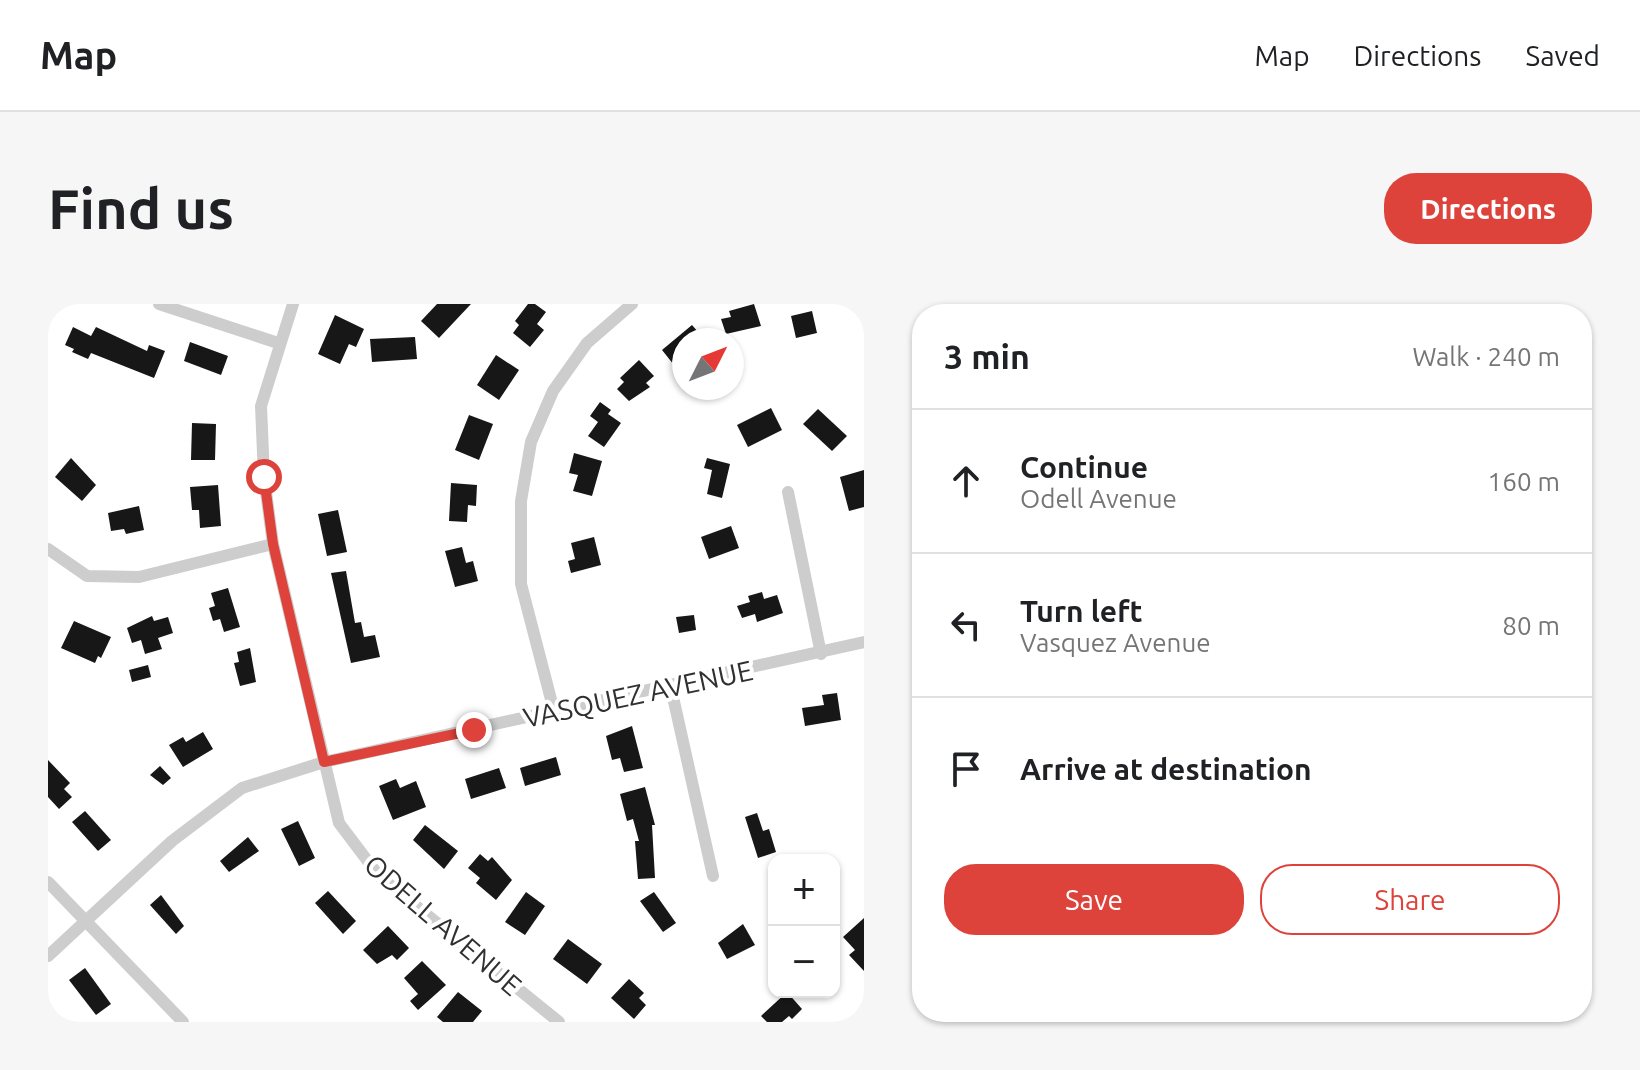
<!DOCTYPE html>
<meta charset="utf-8">
<style>
body{margin:0;font-family:Ubuntu,sans-serif;background:#f6f6f6;color:#202124}
.controls{position:absolute;right:24px;bottom:24px;display:grid;overflow:hidden;border-radius:16px;box-shadow:0 2px 6px #0004}
.controls button{width:72px;height:72px;display:grid;place-items:center;padding:0;border:0;border-bottom:2px solid #e0e0e0;background:#fff;color:#202124;font:40px sans-serif}
.compass{position:absolute;left:624px;top:24px;width:72px;height:72px;border-radius:50%;background:#fff;box-shadow:0 2px 6px #0004;rotate:48deg}
.stop{position:absolute;width:24px;height:24px;margin:-18px;border:6px solid #dd433b;border-radius:50%;background:#fff}
.stop.end{background:#dd433b;border-color:#fff;box-shadow:0 2px 8px #0008}
.list{margin:0;padding:0;list-style:none}
h2{display:flex;justify-content:space-between;align-items:center;height:104px;margin:0;padding:0 32px;font-size:34px}
h2 small{font-size:26px;font-weight:400;color:#757577}
.list li{display:grid;grid-template-columns:52px 1fr auto;gap:24px;align-items:center;box-sizing:border-box;height:144px;padding:0 32px;border-top:2px solid #e0e0e0}
.list b{display:block;font-size:30px;white-space:nowrap}
.list p{margin:0;font-size:26px;white-space:nowrap;color:#757577}
.list em{font-size:26px;font-style:normal;color:#757577}
.actions{display:flex;gap:16px;padding:24px 32px}
.actions a{flex:1;padding:18px 0;border:2px solid #dd433b;border-radius:32px;text-align:center;font-size:28px;color:#dd433b}
.actions .main{background:#dd433b;color:#fff}
.icon{flex:none;width:44px;height:44px;fill:none;stroke:currentColor;stroke-width:2;stroke-linecap:round;stroke-linejoin:round}
.map{position:relative;flex:none;width:816px;height:718px;overflow:hidden;border-radius:32px}
header{display:flex;align-items:center;gap:48px;box-sizing:border-box;height:112px;padding:0 40px;background:#fff;border-bottom:2px solid #e0e0e0}
header strong{font-size:38px}
nav{display:flex;gap:44px;margin-inline-start:auto;font-size:28px}
.intro{display:flex;align-items:center;justify-content:space-between;box-sizing:border-box;height:192px;padding:0 48px}
h1{margin:0;font-size:56px}
.button{padding:20px 36px;border-radius:32px;background:#dd433b;color:#fff;font-size:28px;font-weight:700}
main{display:flex;gap:48px;padding:0 48px}
aside{flex:1;background:#fff;border-radius:32px;box-shadow:0 2px 6px #0004}
.map>svg:first-child{display:block}
</style>
<header>
<strong>Map</strong>
<nav><a>Map</a><a>Directions</a><a>Saved</a></nav>
</header>
<div class="intro"><h1>Find us</h1><a class="button">Directions</a></div>
<main>
<div class="map">
<svg width="816" height="718" viewBox="0 0 816 718">
<rect width="100%" height="100%" fill="#fff"/>
<g fill="#171717">
<path d="M 389,0 L 423,0 L 391,34 L 373,17 Z"/>
<path d="M 480,0 L 487,0 L 498,8 L 489,20 L 496,26 L 482,43 L 465,29 L 471,21 L 467,17 Z"/>
<path d="M 706,0 L 713,22 L 678,30 L 673,15 L 683,13 L 681,7 Z"/>
<path d="M 764,7 L 769,29 L 748,34 L 743,12 Z"/>
<path d="M 287,11 L 316,25 L 308,43 L 301,40 L 292,60 L 270,50 Z"/>
<path d="M 644,21 L 657,36 L 636,36 L 636,52 L 626,61 L 614,46 Z"/>
<path d="M 25,23 L 43,32 L 48,23 L 99,47 L 101,41 L 117,47 L 106,74 L 43,49 L 40,55 L 24,48 L 26,45 L 17,41 Z"/>
<path d="M 367,33 L 369,55 L 324,58 L 322,35 Z"/>
<path d="M 142,38 L 180,52 L 173,71 L 136,57 Z"/>
<path d="M 448,51 L 471,66 L 451,96 L 429,81 Z"/>
<path d="M 591,56 L 606,72 L 598,79 L 602,83 L 581,97 L 569,85 L 576,78 L 572,74 Z"/>
<path d="M 552,98 L 563,106 L 560,110 L 573,119 L 556,143 L 540,132 L 550,118 L 542,112 Z"/>
<path d="M 723,104 L 734,126 L 700,143 L 689,121 Z"/>
<path d="M 770,105 L 799,132 L 784,147 L 755,120 Z"/>
<path d="M 421,111 L 445,120 L 431,156 L 407,146 Z"/>
<path d="M 144,119 L 168,120 L 167,156 L 143,156 Z"/>
<path d="M 526,149 L 554,157 L 544,192 L 525,187 L 530,171 L 521,169 Z"/>
<path d="M 23,154 L 48,181 L 34,197 L 7,173 Z"/>
<path d="M 659,154 L 682,160 L 674,194 L 659,190 L 664,166 L 656,164 Z"/>
<path d="M 816,166 L 816,203 L 801,207 L 792,173 Z"/>
<path d="M 403,179 L 429,181 L 428,202 L 420,201 L 419,218 L 401,217 Z"/>
<path d="M 170,181 L 173,222 L 152,224 L 151,206 L 144,206 L 142,183 Z"/>
<path d="M 91,202 L 96,226 L 78,230 L 76,225 L 63,227 L 60,209 Z"/>
<path d="M 290,206 L 299,248 L 279,252 L 270,210 Z"/>
<path d="M 683,222 L 691,244 L 661,255 L 653,233 Z"/>
<path d="M 546,233 L 553,261 L 523,269 L 520,257 L 527,255 L 523,239 Z"/>
<path d="M 414,243 L 418,259 L 425,257 L 430,277 L 407,283 L 397,247 Z"/>
<path d="M 298,267 L 307,319 L 313,318 L 316,333 L 327,331 L 332,353 L 303,359 L 283,269 Z"/>
<path d="M 180,284 L 192,323 L 176,328 L 172,315 L 165,317 L 161,304 L 167,302 L 163,289 Z"/>
<path d="M 714,288 L 716,295 L 729,291 L 735,309 L 709,318 L 707,310 L 694,314 L 689,302 L 702,298 L 700,292 Z"/>
<path d="M 646,311 L 648,326 L 631,329 L 628,313 Z"/>
<path d="M 104,312 L 106,317 L 120,313 L 125,329 L 110,334 L 114,345 L 97,350 L 93,336 L 84,339 L 79,324 Z"/>
<path d="M 26,317 L 63,333 L 53,354 L 50,352 L 47,359 L 13,344 Z"/>
<path d="M 202,344 L 208,378 L 192,382 L 186,359 L 191,358 L 189,348 Z"/>
<path d="M 100,361 L 103,373 L 84,378 L 81,366 Z"/>
<path d="M 789,389 L 793,416 L 757,422 L 754,404 L 776,401 L 774,391 Z"/>
<path d="M 584,422 L 595,464 L 576,468 L 572,454 L 564,456 L 558,432 Z"/>
<path d="M 155,428 L 165,445 L 135,463 L 121,441 L 135,433 L 138,438 Z"/>
<path d="M 508,453 L 513,471 L 477,482 L 472,464 Z"/>
<path d="M 0,456 L 22,479 L 16,485 L 24,493 L 11,505 L 0,493 Z"/>
<path d="M 112,462 L 123,474 L 115,481 L 102,471 Z"/>
<path d="M 451,464 L 458,484 L 423,495 L 417,475 Z"/>
<path d="M 348,475 L 352,484 L 368,477 L 378,503 L 345,516 L 331,482 Z"/>
<path d="M 597,483 L 607,521 L 604,521 L 607,574 L 590,575 L 587,537 L 591,537 L 585,515 L 579,517 L 572,490 Z"/>
<path d="M 37,507 L 63,536 L 50,547 L 24,518 Z"/>
<path d="M 709,509 L 715,527 L 721,525 L 728,548 L 710,554 L 697,513 Z"/>
<path d="M 250,517 L 267,554 L 251,562 L 233,525 Z"/>
<path d="M 377,521 L 410,547 L 396,565 L 365,536 Z"/>
<path d="M 200,533 L 211,547 L 181,568 L 172,557 Z"/>
<path d="M 432,550 L 440,557 L 444,553 L 464,576 L 448,596 L 428,579 L 432,574 L 420,564 Z"/>
<path d="M 280,587 L 308,617 L 295,630 L 267,599 Z"/>
<path d="M 478,588 L 497,602 L 477,631 L 457,618 Z"/>
<path d="M 606,588 L 628,619 L 615,628 L 592,597 Z"/>
<path d="M 113,591 L 136,622 L 128,630 L 102,601 Z"/>
<path d="M 816,614 L 816,667 L 801,651 L 807,646 L 795,633 Z"/>
<path d="M 695,620 L 707,641 L 679,655 L 670,639 Z"/>
<path d="M 340,622 L 361,644 L 349,656 L 344,651 L 329,660 L 315,646 Z"/>
<path d="M 520,635 L 554,660 L 539,680 L 505,655 Z"/>
<path d="M 374,657 L 398,681 L 370,706 L 362,697 L 370,690 L 356,674 Z"/>
<path d="M 37,664 L 63,700 L 48,711 L 21,676 Z"/>
<path d="M 581,675 L 596,689 L 591,694 L 598,701 L 586,715 L 563,694 Z"/>
<path d="M 410,688 L 434,707 L 425,718 L 395,718 L 389,713 Z"/>
<path d="M 739,688 L 754,705 L 744,715 L 741,712 L 734,718 L 719,718 L 713,712 Z"/>
</g>
<g fill="none" stroke-linecap="round" stroke-linejoin="round">
<g stroke="#cdcdcd" stroke-width="12">
<path d="M 111,0 L 230,39"/>
<path d="M 245,0 L 213,102 L 216,173 L 225,240 L 291,519 L 331,572 L 511,718"/>
<path d="M 740,188 L 773,350"/>
<path d="M 0,245 L 39,272 L 91,273 L 225,240"/>
<path d="M 623,384 L 665,572"/>
<path d="M 506,407 L 473,280 L 473,197 L 483,138 L 505,87 L 539,39 L 584,0"/>
<path d="M 0,578 L 135,718"/>
<path d="M 0,652 L 124,537 L 194,484 L 276,458 L 816,338"/>
</g>
</g>
<g fill="none" stroke-linecap="round" stroke-linejoin="round">
<path stroke="#dd433b" stroke-width="10" d="M 216,173 L 225,240 L 276,458 L 426,426"/>
</g>
<g text-anchor="middle" stroke-width="8" stroke-linejoin="round" paint-order="stroke">
<g font-size="28" fill="#303030" stroke="#fff">
<text transform="translate(590 390) rotate(-12)" y="10">VASQUEZ AVENUE</text>
<text transform="translate(395 621) rotate(41)" y="10">ODELL AVENUE</text>
</g>
</g>
</svg>
<div class="controls">
<button>+</button>
<button>−</button>
</div>
<svg class="compass" viewBox="-18 -18 36 36"><path d="M0-13l5 13h-10z" fill="#e53935"/><path d="M0 13l5-13h-10z" fill="#757577"/></svg>
<div class="stop" style="left:216px;top:173px"></div>
<div class="stop end" style="left:426px;top:426px"></div>
</div>
<aside>
<h2>3 min<small>Walk · 240 m</small></h2>
<ul class="list">
<li><svg class="icon" aria-label="ahead" viewBox="0 0 24 24"><path d="M12 20V5M6 11l6-6 6 6"/></svg><div><b>Continue</b><p>Odell Avenue</p></div><em>160 m</em></li>
<li><svg class="icon" aria-label="left" viewBox="0 0 24 24"><path d="M17 20v-9H6M10 6l-5 5 5 5"/></svg><div><b>Turn left</b><p>Vasquez Avenue</p></div><em>80 m</em></li>
<li><svg class="icon" aria-label="arrive" viewBox="0 0 24 24"><path d="M6 21V4h12l-3 4 3 4H6"/></svg><div><b>Arrive at destination</b></div></li>
</ul>
<div class="actions"><a class="main">Save</a><a>Share</a></div>
</aside>
</main>
